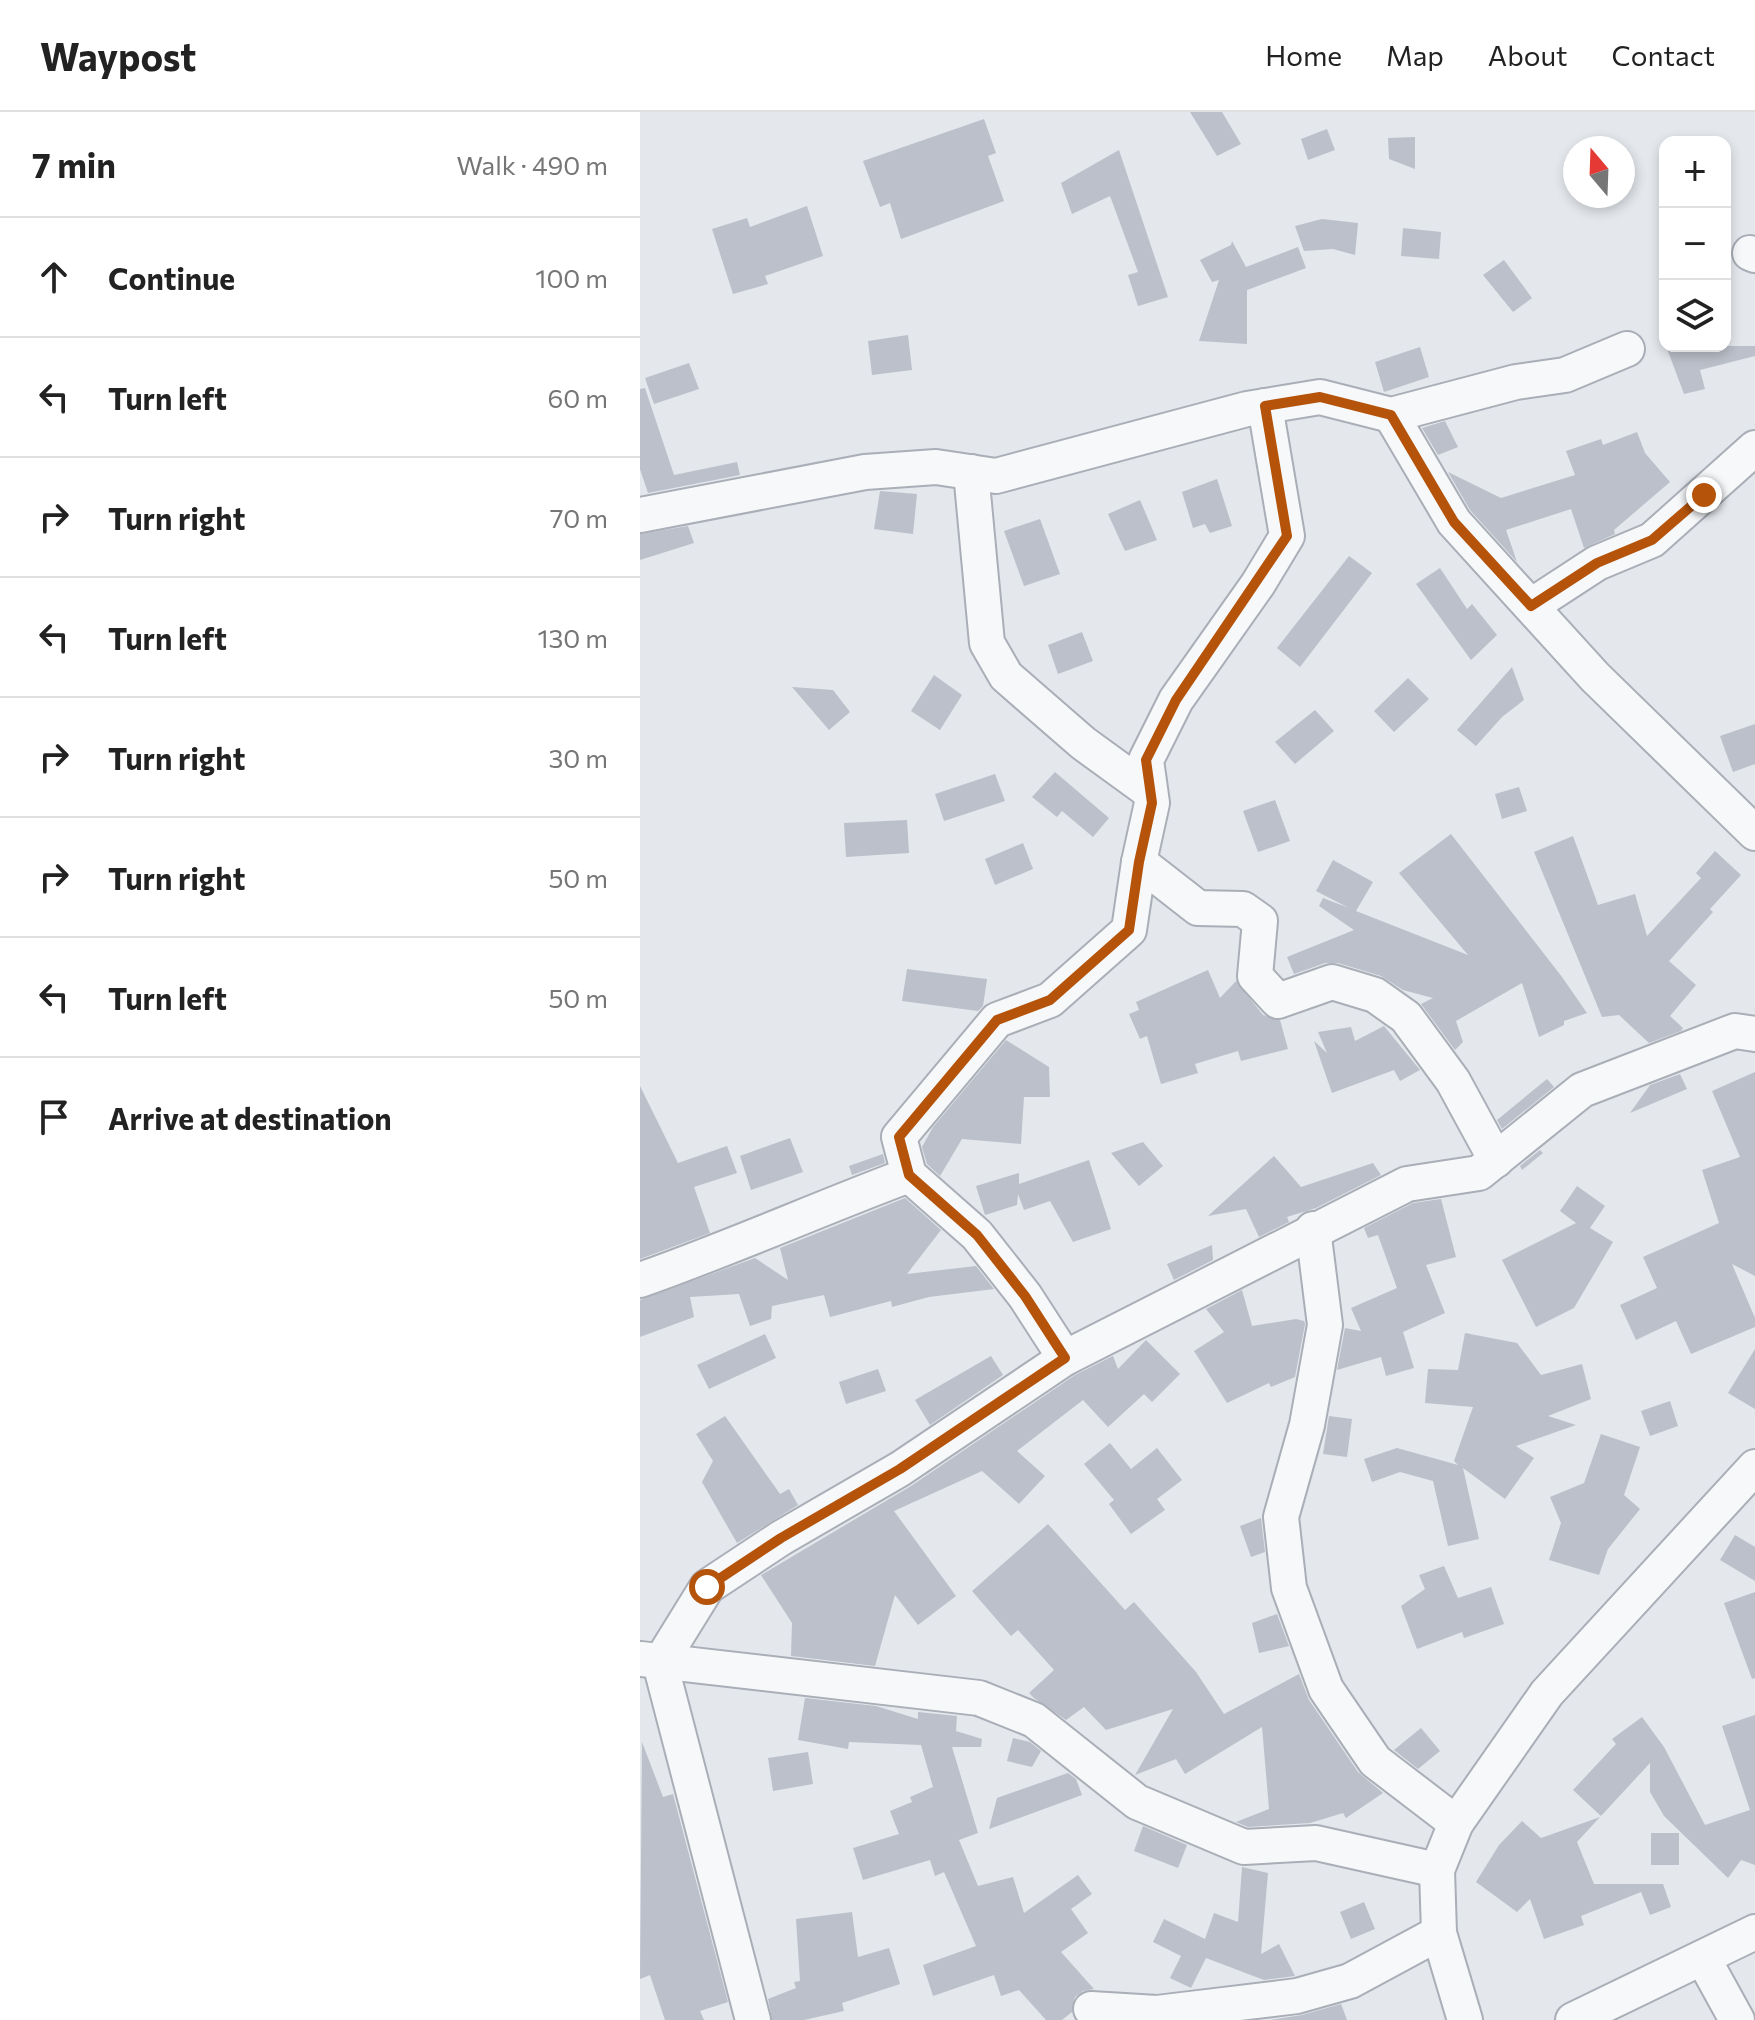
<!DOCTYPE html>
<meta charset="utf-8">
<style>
body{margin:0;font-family:Commissioner,sans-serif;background:#f2f2f2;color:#222}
.controls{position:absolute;right:24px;top:24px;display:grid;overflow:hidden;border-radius:16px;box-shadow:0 4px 12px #0003}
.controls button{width:72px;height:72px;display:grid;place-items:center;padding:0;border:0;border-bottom:2px solid #e0e0e0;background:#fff;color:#222;font:40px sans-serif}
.compass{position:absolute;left:923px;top:24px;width:72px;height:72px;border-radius:50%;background:#fff;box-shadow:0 4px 12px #0003;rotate:341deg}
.stop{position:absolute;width:24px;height:24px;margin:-18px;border:6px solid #b45309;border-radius:50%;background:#fff}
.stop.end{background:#b45309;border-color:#fff;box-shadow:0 2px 8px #0008}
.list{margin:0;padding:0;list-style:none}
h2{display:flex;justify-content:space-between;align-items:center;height:104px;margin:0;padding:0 32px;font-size:34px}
h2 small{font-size:26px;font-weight:400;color:#767676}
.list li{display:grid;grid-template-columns:52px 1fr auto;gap:24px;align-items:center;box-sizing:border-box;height:120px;padding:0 32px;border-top:2px solid #e0e0e0}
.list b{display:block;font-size:30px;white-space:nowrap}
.list em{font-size:26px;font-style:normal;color:#767676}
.icon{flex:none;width:44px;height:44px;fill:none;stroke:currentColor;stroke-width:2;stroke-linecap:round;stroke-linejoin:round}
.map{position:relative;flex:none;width:1115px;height:1908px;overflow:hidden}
header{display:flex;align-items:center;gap:48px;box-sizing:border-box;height:112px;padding:0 40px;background:#fff;border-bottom:2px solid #e0e0e0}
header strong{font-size:38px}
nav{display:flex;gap:44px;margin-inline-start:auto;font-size:28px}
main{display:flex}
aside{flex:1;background:#fff}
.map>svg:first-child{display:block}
</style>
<header>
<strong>Waypost</strong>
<nav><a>Home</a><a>Map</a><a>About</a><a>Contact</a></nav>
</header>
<main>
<aside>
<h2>7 min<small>Walk · 490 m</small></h2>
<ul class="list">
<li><svg class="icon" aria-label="ahead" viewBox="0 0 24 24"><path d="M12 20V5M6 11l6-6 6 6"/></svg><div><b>Continue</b></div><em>100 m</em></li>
<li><svg class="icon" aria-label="left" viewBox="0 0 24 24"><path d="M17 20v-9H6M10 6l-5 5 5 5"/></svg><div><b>Turn left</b></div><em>60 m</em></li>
<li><svg class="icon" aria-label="right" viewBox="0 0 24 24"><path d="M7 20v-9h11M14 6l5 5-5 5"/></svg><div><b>Turn right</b></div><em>70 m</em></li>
<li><svg class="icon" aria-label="left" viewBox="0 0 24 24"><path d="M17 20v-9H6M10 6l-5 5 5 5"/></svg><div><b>Turn left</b></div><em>130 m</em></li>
<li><svg class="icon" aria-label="right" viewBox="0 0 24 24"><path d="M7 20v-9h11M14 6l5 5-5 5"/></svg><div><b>Turn right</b></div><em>30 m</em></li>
<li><svg class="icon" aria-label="right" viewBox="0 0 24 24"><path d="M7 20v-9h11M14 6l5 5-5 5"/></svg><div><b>Turn right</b></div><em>50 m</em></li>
<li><svg class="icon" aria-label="left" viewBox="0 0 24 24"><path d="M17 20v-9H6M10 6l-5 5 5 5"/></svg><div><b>Turn left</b></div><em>50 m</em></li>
<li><svg class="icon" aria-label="arrive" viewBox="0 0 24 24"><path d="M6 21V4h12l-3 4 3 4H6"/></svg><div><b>Arrive at destination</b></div></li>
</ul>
</aside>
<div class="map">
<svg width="1115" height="1908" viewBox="0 0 1115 1908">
<rect width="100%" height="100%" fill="#e4e7ec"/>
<g fill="#bbc0ca">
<path d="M 550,0 L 582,0 L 601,32 L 577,44 Z"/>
<path d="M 344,7 L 356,41 L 348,44 L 364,89 L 261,127 L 250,91 L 240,95 L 223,49 Z"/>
<path d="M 687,17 L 695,38 L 668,48 L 661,27 Z"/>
<path d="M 775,25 L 775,57 L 749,47 L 748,26 Z"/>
<path d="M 479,38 L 528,185 L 498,194 L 488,163 L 498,160 L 470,84 L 432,102 L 421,71 Z"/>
<path d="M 167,94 L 183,144 L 125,164 L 128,172 L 93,182 L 72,117 L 107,106 L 110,115 Z"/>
<path d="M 682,107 L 718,111 L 715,143 L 693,137 L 664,139 L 655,114 Z"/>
<path d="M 763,116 L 801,120 L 799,147 L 761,144 Z"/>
<path d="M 592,129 L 606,155 L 658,135 L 666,156 L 607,178 L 607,232 L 559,229 L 579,168 L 572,170 L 560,148 L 591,133 Z"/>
<path d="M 864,148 L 892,186 L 873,200 L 843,163 Z"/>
<path d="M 268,223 L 272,258 L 232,263 L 228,229 Z"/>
<path d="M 1026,234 L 1115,234 L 1115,244 L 1060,258 L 1065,277 L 1044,282 Z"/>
<path d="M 780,235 L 789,265 L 744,280 L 735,250 Z"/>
<path d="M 49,251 L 59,277 L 14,292 L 5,266 Z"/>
<path d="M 5,276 L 34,363 L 97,350 L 100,363 L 8,381 L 0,357 L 0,277 Z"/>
<path d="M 805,309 L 818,335 L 798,343 L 782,316 Z"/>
<path d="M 997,320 L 1005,341 L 1030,370 L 974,418 L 975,422 L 944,436 L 931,397 L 866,418 L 877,450 L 830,398 L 808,360 L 861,386 L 935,363 L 926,339 L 961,327 L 963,333 Z"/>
<path d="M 577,367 L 592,414 L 570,421 L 565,412 L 553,416 L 542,380 Z"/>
<path d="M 240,379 L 277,382 L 273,422 L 234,417 Z"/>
<path d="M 500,388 L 517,428 L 485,439 L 468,402 Z"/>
<path d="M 400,407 L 420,462 L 384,474 L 364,419 Z"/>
<path d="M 48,414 L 54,431 L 0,448 L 0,422 Z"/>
<path d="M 709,444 L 732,461 L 660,555 L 637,536 Z"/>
<path d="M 800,456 L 827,497 L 832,492 L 857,523 L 831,548 L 776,472 Z"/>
<path d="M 442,520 L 453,549 L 418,562 L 408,533 Z"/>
<path d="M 872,555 L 884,588 L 862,605 L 836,634 L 817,618 Z"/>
<path d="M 294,563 L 322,583 L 300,618 L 271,599 Z"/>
<path d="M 768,566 L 789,587 L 754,620 L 734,599 Z"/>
<path d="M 152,575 L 193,578 L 210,600 L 189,618 Z"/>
<path d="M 675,598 L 694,619 L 655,652 L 635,630 Z"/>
<path d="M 1115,612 L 1115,652 L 1093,660 L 1080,624 Z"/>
<path d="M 415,660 L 469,706 L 453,725 L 422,699 L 417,705 L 392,685 Z"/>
<path d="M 355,662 L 365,689 L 304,709 L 295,682 Z"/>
<path d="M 879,675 L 887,699 L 862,707 L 855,682 Z"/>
<path d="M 635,688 L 650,729 L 618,740 L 603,699 Z"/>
<path d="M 267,708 L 269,741 L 206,745 L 204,711 Z"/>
<path d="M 811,722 L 922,865 L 947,901 L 924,909 L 924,913 L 899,925 L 882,871 L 816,909 L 823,930 L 815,938 L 781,892 L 793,886 L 763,878 L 741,864 L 698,851 L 685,851 L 654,862 L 647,845 L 714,818 L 679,794 L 683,786 L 709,796 L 676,779 L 693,748 L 733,770 L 716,799 L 828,843 L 759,761 Z"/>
<path d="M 933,724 L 958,793 L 995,782 L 1007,824 L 1061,766 L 1056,761 L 1075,739 L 1101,763 L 1070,797 L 1073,800 L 1029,849 L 1056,873 L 1030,904 L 1043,916 L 1041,919 L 1009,931 L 979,903 L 962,905 L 894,740 Z"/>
<path d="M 383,731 L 393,757 L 355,773 L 345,747 Z"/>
<path d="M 267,857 L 347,867 L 343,894 L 338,899 L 262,889 Z"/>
<path d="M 568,858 L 580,886 L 596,869 L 623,903 L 640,908 L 648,937 L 601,949 L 598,939 L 555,952 L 558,961 L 521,972 L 507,924 L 500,927 L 489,902 L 499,898 L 496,890 Z"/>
<path d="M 744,914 L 780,958 L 760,969 L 754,958 L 692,981 L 674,929 L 687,941 L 678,920 L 711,915 L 715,929 Z"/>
<path d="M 366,928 L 409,955 L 410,985 L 384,985 L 381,1032 L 322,1027 L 300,1064 L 287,1052 L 282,1035 L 293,1015 Z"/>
<path d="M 1115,960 L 1115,1164 L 1092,1152 L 1115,1206 L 1115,1215 L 1051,1242 L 1036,1209 L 996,1228 L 980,1193 L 1017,1176 L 1003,1145 L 1079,1111 L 1062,1058 L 1100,1045 L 1072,979 Z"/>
<path d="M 1040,962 L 1047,977 L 990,1001 L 1010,973 Z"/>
<path d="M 907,967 L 914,975 L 862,1017 L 857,1008 Z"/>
<path d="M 0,974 L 38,1051 L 87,1034 L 97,1061 L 54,1075 L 70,1121 L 0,1147 Z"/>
<path d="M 150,1026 L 163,1060 L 111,1078 L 100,1044 Z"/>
<path d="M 503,1030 L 523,1054 L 499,1074 L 471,1041 Z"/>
<path d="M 900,1038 L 903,1041 L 882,1058 L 880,1054 Z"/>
<path d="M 243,1042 L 245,1051 L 212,1063 L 209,1054 Z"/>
<path d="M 634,1044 L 661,1075 L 733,1051 L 741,1063 L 676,1096 L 647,1105 L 649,1110 L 619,1125 L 606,1097 L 568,1104 Z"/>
<path d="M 449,1048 L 471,1117 L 433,1130 L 410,1089 L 384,1098 L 378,1082 L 377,1093 L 345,1103 L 336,1074 L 379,1061 L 379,1072 Z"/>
<path d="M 937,1074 L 965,1094 L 950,1116 L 973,1130 L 934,1196 L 896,1215 L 862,1148 L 936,1111 L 920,1099 Z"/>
<path d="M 265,1086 L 301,1118 L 267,1162 L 336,1154 L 354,1177 L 289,1185 L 252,1195 L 251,1189 L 190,1205 L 184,1183 L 132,1194 L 131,1207 L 110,1214 L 99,1182 L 50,1185 L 54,1205 L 0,1225 L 0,1188 L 115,1146 L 148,1168 L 140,1136 Z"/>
<path d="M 801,1087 L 816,1145 L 786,1153 L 805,1201 L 763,1220 L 774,1256 L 746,1264 L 741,1245 L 697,1258 L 705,1216 L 721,1219 L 711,1196 L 757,1176 L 738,1123 L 728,1126 L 724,1116 L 773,1091 Z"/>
<path d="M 572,1133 L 573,1148 L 534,1168 L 527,1152 Z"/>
<path d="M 602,1178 L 612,1214 L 656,1207 L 664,1209 L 665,1212 L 655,1265 L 631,1275 L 629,1271 L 587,1291 L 554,1239 L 584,1220 L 566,1197 Z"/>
<path d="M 825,1221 L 877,1231 L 901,1263 L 942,1252 L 951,1287 L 908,1304 L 936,1313 L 876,1334 L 894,1346 L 865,1387 L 823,1356 L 839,1427 L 808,1434 L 793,1369 L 760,1360 L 732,1370 L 724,1347 L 757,1336 L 818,1353 L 814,1349 L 833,1295 L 785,1291 L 788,1257 L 818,1258 Z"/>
<path d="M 125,1222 L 136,1246 L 69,1277 L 57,1253 Z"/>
<path d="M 506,1228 L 540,1262 L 512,1290 L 504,1282 L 468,1315 L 443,1288 L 377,1339 L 405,1364 L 379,1392 L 342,1359 L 254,1399 L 316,1484 L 278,1513 L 255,1483 L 235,1554 L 151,1544 L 152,1511 L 121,1463 L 271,1374 L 435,1263 L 473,1244 L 478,1257 Z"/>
<path d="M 1115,1237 L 1115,1297 L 1088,1281 Z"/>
<path d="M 351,1244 L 363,1263 L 290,1313 L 275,1288 Z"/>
<path d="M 238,1257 L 246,1279 L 206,1292 L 199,1270 Z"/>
<path d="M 1030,1289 L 1038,1314 L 1010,1324 L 1001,1299 Z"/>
<path d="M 85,1304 L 140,1382 L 149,1377 L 158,1393 L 97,1431 L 62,1370 L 73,1349 L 56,1322 Z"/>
<path d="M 689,1304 L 712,1307 L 707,1345 L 683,1342 Z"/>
<path d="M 961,1322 L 1000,1335 L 984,1383 L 1000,1397 L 968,1437 L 959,1463 L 909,1448 L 921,1411 L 910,1385 L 944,1371 Z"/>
<path d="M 470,1331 L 491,1357 L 517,1336 L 542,1368 L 517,1387 L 525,1398 L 491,1422 L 469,1392 L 474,1388 L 444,1352 Z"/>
<path d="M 621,1406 L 625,1440 L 611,1445 L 600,1414 Z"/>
<path d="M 408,1412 L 485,1498 L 494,1490 L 556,1560 L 584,1602 L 659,1562 L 669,1588 L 718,1660 L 743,1681 L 706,1706 L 703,1701 L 670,1711 L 608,1715 L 596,1710 L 629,1697 L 622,1615 L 545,1662 L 536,1647 L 495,1663 L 533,1597 L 466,1618 L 444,1595 L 426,1608 L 394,1586 L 389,1581 L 414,1558 L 378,1518 L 371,1524 L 332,1479 Z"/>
<path d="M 1095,1423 L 1115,1435 L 1115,1469 L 1080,1448 Z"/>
<path d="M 804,1454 L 818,1486 L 851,1475 L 864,1512 L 824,1526 L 822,1520 L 777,1537 L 761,1494 L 785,1477 L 779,1463 Z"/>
<path d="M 1115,1480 L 1115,1566 L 1112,1567 L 1084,1491 Z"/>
<path d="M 637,1502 L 649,1534 L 619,1541 L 612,1511 Z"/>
<path d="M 165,1586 L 236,1594 L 278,1607 L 278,1600 L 317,1604 L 316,1619 L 342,1627 L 341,1635 L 312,1635 L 338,1721 L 319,1728 L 338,1774 L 373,1765 L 384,1801 L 438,1763 L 452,1782 L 431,1797 L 448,1821 L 421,1840 L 454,1877 L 443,1879 L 435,1885 L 432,1900 L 422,1908 L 406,1908 L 379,1878 L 361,1884 L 354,1863 L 293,1884 L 283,1853 L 336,1834 L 304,1760 L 295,1764 L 290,1748 L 223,1768 L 213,1736 L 259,1722 L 250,1699 L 272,1690 L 270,1685 L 293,1675 L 281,1633 L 209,1630 L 208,1637 L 158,1628 Z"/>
<path d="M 1115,1603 L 1115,1753 L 1101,1748 L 1088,1766 L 1024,1704 L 1010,1680 L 1010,1651 L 961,1704 L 933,1678 L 976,1632 L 972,1627 L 1002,1605 L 1024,1635 L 1065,1713 L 1110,1698 L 1082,1614 Z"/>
<path d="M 781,1616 L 800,1639 L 778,1657 L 754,1638 Z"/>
<path d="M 373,1626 L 390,1630 L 401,1639 L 392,1655 L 367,1649 Z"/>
<path d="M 2,1630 L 23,1685 L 33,1682 L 88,1890 L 60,1899 L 64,1908 L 25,1908 L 10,1863 L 0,1867 Z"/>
<path d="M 168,1640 L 173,1672 L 133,1679 L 128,1646 Z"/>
<path d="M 428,1661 L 436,1667 L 442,1683 L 349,1717 L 357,1686 Z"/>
<path d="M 960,1705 L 937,1730 L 954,1772 L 1023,1772 L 1031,1795 L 1010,1803 L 1001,1780 L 941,1804 L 944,1813 L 904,1827 L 890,1787 L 877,1800 L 836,1770 L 859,1733 L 882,1709 L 901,1726 Z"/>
<path d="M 503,1714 L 547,1733 L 538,1756 L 494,1739 Z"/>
<rect x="1011" y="1721" width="28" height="32"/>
<path d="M 602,1755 L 628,1761 L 621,1842 L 639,1832 L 655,1864 L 624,1868 L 566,1846 L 551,1876 L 530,1866 L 541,1844 L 513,1830 L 524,1807 L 565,1827 L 574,1801 L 598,1810 Z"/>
<path d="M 724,1790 L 735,1817 L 711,1827 L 700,1800 Z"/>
<path d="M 212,1800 L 218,1845 L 249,1836 L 260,1872 L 202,1891 L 204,1899 L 164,1908 L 132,1908 L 128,1887 L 156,1876 L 154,1870 L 160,1869 L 156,1807 Z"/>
<path d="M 701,1892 L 707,1908 L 630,1908 L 662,1903 Z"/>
</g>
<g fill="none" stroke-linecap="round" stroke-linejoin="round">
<g stroke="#a9aeb7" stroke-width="38">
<g id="minor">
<path d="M 1110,141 L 1115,143"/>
<path d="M 751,303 L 814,410 L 955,565 L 1115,721"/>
<path d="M 331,360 L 347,531 L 366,564 L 443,631 L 509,679"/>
<path d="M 0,403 L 225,360 L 296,355 L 356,364 L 607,297 L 680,285 L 751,303 L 876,270 L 925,263 L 987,237"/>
<path d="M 891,494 L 957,451 L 1012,428 L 1115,336"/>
<path d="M 499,750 L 558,796 L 603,797 L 620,809 L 615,864 L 638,889 L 692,870 L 735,883 L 766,905 L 813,969 L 856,1048"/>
<path d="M 673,1117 L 685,1213 L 667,1313 L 641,1405 L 649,1476 L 686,1577 L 735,1649 L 816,1711"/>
<path d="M 0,1168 C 91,1136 178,1097 269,1063"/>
<path d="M 425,1246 L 385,1184 L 337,1123 L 269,1063 L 259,1025 L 357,908 L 410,888 L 489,818 L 499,750 L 512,691 L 506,648 L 536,588 L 618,472 L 647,424 L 625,294"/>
<path d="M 1,1547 L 339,1586 L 394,1608 L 497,1690 L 604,1735 L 676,1731 L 797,1758"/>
<path d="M 1064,1848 L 1097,1908"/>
<path d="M 451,1897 L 517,1901 L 657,1884 L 710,1869 L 799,1821"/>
<path d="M 113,1908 L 20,1551 L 67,1475 L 141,1426 L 260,1357 L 425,1246 L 767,1072 L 839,1061 L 942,978 L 1095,919 L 1115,922"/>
<path d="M 825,1908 L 799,1821 L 797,1758 L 816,1711 L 907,1581 L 1115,1355"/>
<path d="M 933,1908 L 1115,1820"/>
</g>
</g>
<use href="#minor" stroke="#f7f8fa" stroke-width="34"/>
</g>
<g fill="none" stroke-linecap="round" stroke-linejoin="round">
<path stroke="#b45309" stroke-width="10" d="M 67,1475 L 141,1426 L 260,1357 L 425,1246 L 385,1184 L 337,1123 L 269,1063 L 259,1025 L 357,908 L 410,888 L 489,818 L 499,750 L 512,691 L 506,648 L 536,588 L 647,424 L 625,294 L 680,285 L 751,303 L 814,410 L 891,494 L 957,451 L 1012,428 L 1064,383"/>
</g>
</svg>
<div class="controls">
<button>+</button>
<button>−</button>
<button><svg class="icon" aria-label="layers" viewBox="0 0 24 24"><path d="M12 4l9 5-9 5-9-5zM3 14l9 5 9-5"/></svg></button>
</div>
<svg class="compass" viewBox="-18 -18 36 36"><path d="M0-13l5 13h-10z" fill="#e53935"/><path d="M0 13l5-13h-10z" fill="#767676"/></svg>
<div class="stop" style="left:67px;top:1475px"></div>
<div class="stop end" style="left:1064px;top:383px"></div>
</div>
</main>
